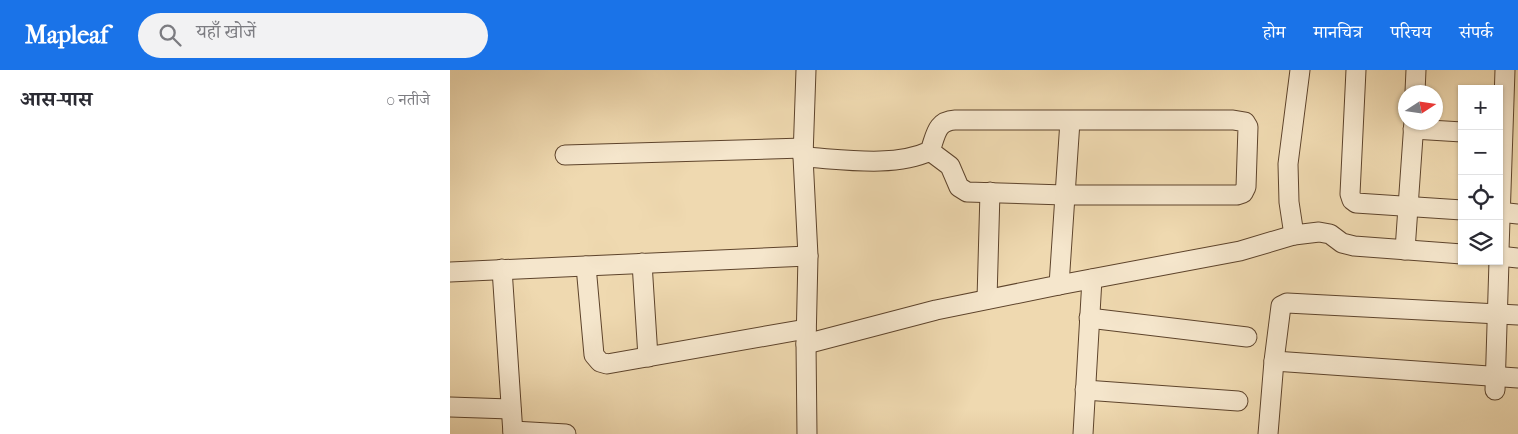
<!DOCTYPE html>
<html lang="hi">
<meta charset="utf-8">
<style>
body{margin:0;font-family:"IM FELL French Canon","Noto Serif Devanagari",serif;background:#f2f2f3;color:#2b2b33}
.controls{position:absolute;right:15px;top:15px;display:grid;overflow:hidden;border-radius:0px;box-shadow:0 1px 4px #0004}
.controls button{width:45px;height:45px;display:grid;place-items:center;padding:0;border:0;border-bottom:1px solid #e1e1e2;background:#fff;color:#2b2b33;font:25px sans-serif}
.compass{position:absolute;left:948px;top:15px;width:45px;height:45px;border-radius:50%;background:#fff;box-shadow:0 1px 4px #0004;rotate:78deg}
.list{margin:0;padding:0;list-style:none}
h2{display:flex;justify-content:space-between;align-items:center;height:65px;margin:0;padding:0 20px;font-size:21px}
h2 small{font-size:16px;font-weight:400;color:#7c7c81}
.icon{flex:none;width:28px;height:28px;fill:none;stroke:currentColor;stroke-width:2;stroke-linecap:round;stroke-linejoin:round}
.map{position:relative;flex:none;width:1068px;height:364px;overflow:hidden}
header{display:flex;align-items:center;gap:30px;box-sizing:border-box;height:70px;padding:0 25px;background:#1a73e8;color:#fff}
header strong{font-size:24px}
nav{display:flex;gap:28px;margin-inline-start:auto;font-size:18px}
.search{width:350px;height:45px;background:#f2f2f3;display:flex;align-items:center;gap:12px;box-sizing:border-box;padding:0 18px;border-radius:28px;color:#7c7c81;font-size:19px}
main{display:flex}
aside{flex:1;background:#fff}
.map>svg:first-child{display:block}
</style>
<header>
<strong>Mapleaf</strong>
<div class="search"><svg class="icon" aria-label="search" viewBox="0 0 24 24"><circle cx="10" cy="10" r="6"/><path d="M15 15l6 6"/></svg>यहाँ खोजें</div>
<nav><a>होम</a><a>मानचित्र</a><a>परिचय</a><a>संपर्क</a></nav>
</header>
<main>
<aside>
<h2>आस-पास<small>0 नतीजे</small></h2>
<ul class="list">
</ul>
</aside>
<div class="map">
<svg width="1068" height="364" viewBox="0 0 1068 364">
<rect width="100%" height="100%" fill="#efd9b0"/>
<filter id="stains"><feTurbulence type="fractalNoise" baseFrequency=".004" numOctaves="4"/><feColorMatrix values="0 0 0 0 .2 0 0 0 0 .09 0 0 0 0 .02 0 0 0 .5 -.17"/></filter>
<radialGradient id="worn" r=".72"><stop offset=".6" stop-color="#630" stop-opacity="0"/><stop offset="1" stop-color="#630" stop-opacity=".3"/></radialGradient>
<g fill="none" stroke-linecap="round" stroke-linejoin="round">
<g stroke="#5e442c" stroke-width="21">
<g id="minor">
<path d="M 356,0 L 353,87 L 358,186 L 356,274 L 357,364"/>
<path d="M 906,0 L 900,124 L 902,130 L 906,133 L 1012,140"/>
<path d="M 965,22 L 966,0"/>
<path d="M 963,59 L 1012,62"/>
<path d="M 115,85 L 353,78"/>
<path d="M 353,87 C 391,89 444,98 480,81 C 486,65 486,51 505,50 L 783,50 L 795,52 L 798,57 L 796,117 L 793,123 L 787,125 L 615,125 L 517,122 L 509,117 L 500,96 L 480,81"/>
<path d="M 1049,142 L 1068,144"/>
<path d="M 844,165 L 839,132 L 838,94 L 850,0"/>
<path d="M 955,180 L 964,52"/>
<path d="M 1049,180 L 1055,0"/>
<path d="M 1049,186 L 1068,188"/>
<path d="M 192,193 L 198,287"/>
<path d="M 136,196 L 144,285 L 150,292 L 157,294 L 356,259"/>
<path d="M 52,199 L 63,364"/>
<path d="M 0,202 L 358,186"/>
<path d="M 609,215 L 790,181 L 844,165 L 869,162 L 880,164 L 892,173 L 904,176 L 1012,184"/>
<path d="M 537,229 L 540,122"/>
<path d="M 639,248 L 797,267"/>
<path d="M 356,274 L 486,240 L 609,215 L 620,51"/>
<path d="M 824,291 L 1068,308"/>
<path d="M 635,320 L 788,331"/>
<path d="M 1045,320 L 1049,191"/>
<path d="M 0,337 L 61,339"/>
<path d="M 63,361 L 116,364"/>
<path d="M 633,364 L 642,209"/>
<path d="M 818,364 L 824,291 L 831,236 L 837,233 L 1068,245"/>
</g>
</g>
<use href="#minor" stroke="#f5e6cc" stroke-width="19"/>
</g>
<rect width="100%" height="100%" filter="url(#stains)"/>
<rect width="100%" height="100%" fill="url(#worn)"/>
</svg>
<div class="controls">
<button>+</button>
<button>−</button>
<button><svg class="icon" aria-label="locate" viewBox="0 0 24 24"><circle cx="12" cy="12" r="6"/><path d="M12 2v4M12 18v4M2 12h4M18 12h4"/></svg></button>
<button><svg class="icon" aria-label="layers" viewBox="0 0 24 24"><path d="M12 4l9 5-9 5-9-5zM3 14l9 5 9-5"/></svg></button>
</div>
<svg class="compass" viewBox="-18 -18 36 36"><path d="M0-13l5 13h-10z" fill="#e53935"/><path d="M0 13l5-13h-10z" fill="#7c7c81"/></svg>
</div>
</main>
